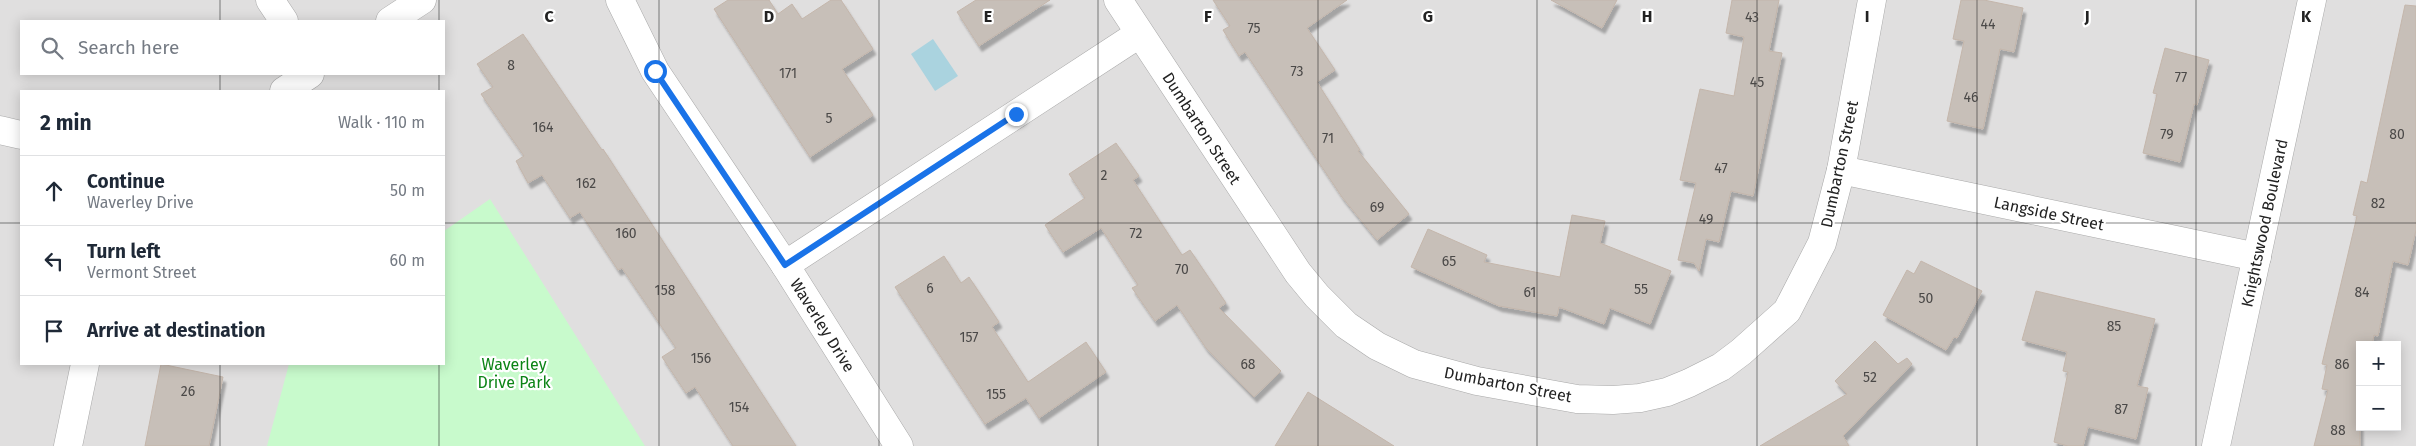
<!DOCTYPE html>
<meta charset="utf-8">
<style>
body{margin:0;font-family:"Fira Sans",sans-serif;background:#f6f6f7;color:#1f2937}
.controls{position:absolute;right:15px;bottom:15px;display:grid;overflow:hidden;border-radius:0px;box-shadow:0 2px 12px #0003}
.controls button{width:45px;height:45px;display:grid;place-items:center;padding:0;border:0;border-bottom:1px solid #e0e1e3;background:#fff;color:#1f2937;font:25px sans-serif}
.stop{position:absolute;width:15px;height:15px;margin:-11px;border:4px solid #1a73e8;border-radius:50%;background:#fff}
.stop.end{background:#1a73e8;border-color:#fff;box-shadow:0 1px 5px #0008}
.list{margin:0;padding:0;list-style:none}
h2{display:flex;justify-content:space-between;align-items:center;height:65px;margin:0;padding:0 20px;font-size:21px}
h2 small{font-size:16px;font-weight:400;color:#747a83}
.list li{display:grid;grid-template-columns:32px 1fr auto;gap:15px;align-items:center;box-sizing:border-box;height:70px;padding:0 20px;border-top:1px solid #e0e1e3}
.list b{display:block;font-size:19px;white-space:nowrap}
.list p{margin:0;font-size:16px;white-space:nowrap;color:#747a83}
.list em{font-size:16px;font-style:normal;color:#747a83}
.icon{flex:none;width:28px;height:28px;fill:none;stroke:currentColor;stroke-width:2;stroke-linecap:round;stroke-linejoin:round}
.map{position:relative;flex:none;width:2416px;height:446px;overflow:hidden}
.search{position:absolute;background:#fff;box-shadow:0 2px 12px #0003;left:20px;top:20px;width:425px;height:55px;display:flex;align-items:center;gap:12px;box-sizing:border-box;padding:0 18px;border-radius:0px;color:#747a83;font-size:19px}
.panel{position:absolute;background:#fff;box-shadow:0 2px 12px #0003;left:20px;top:90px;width:425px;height:275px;border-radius:0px}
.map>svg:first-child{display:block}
</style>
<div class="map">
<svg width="2416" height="446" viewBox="0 0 2416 446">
<defs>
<filter id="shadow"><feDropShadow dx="3" dy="5.5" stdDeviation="1" flood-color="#0004"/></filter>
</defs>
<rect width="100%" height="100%" fill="#f2efe9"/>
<path fill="#e0dfdf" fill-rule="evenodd" d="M 0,0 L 2416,0 L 2416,446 L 0,446 ZM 21,21 L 444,21 L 444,74 L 21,74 ZM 21,91 L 444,91 L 444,364 L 21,364 ZM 2360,345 L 2397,345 L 2397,427 L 2360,427 Z"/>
<path fill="#c8facc" d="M 490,199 L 645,446 L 267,446 L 289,364 L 444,364 L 444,231 Z"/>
<path fill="#aad3df" d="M 933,39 L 958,76 L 935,91 L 911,54 Z"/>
<g fill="#c7bfb8" stroke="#c4b6ab" filter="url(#shadow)">
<path d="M 728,0 L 769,0 L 778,14 L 792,4 L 802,19 L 831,0 L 841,0 L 873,49 L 842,69 L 873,115 L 810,157 L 714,9 Z"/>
<path d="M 976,0 L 1050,0 L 979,46 L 957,12 Z"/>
<path d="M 1213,0 L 1347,0 L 1307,28 L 1335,70 L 1317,82 L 1360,150 L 1358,151 L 1409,214 L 1377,240 L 1342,197 L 1245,52 L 1239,56 L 1223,30 L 1230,26 Z"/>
<path d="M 1551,0 L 1617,0 L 1602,28 Z"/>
<path d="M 1732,0 L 1779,0 L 1769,51 L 1782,53 L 1753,196 L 1731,191 L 1719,242 L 1706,239 L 1699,271 L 1694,263 L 1678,260 L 1696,183 L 1680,180 L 1700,89 L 1734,96 L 1744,37 L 1726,33 Z"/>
<path d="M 1961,0 L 1984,0 L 2023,8 L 2014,52 L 2000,49 L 1983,129 L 1947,121 L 1964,41 L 1953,39 Z"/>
<path d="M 2405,5 L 2416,6 L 2416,230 L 2408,265 L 2393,261 L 2378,336 L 2374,335 L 2372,345 L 2360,345 L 2360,446 L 2314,446 L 2328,390 L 2322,389 L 2327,365 L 2322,364 L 2357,216 L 2353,215 L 2361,181 L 2367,183 Z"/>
<path d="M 523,34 L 602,150 L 603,149 L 796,446 L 733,446 L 695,387 L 686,393 L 662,357 L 676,348 L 622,268 L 618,270 L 580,212 L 570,218 L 542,175 L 528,183 L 516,161 L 524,156 L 481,94 L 493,87 L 477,64 Z"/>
<path d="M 2165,48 L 2209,60 L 2197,105 L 2194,104 L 2180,162 L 2143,153 L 2157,94 L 2153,93 Z"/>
<path d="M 1116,143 L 1139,176 L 1133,180 L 1182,255 L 1190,250 L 1226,303 L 1219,308 L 1281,371 L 1254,397 L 1206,348 L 1177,305 L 1155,321 L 1132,288 L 1138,285 L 1101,228 L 1063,252 L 1045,225 L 1085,198 L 1069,174 Z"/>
<path d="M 1572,215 L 1605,221 L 1600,243 L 1671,271 L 1650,324 L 1610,308 L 1604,324 L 1559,307 L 1557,316 L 1499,306 L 1411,267 L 1428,229 L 1487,255 L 1484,262 L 1560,277 Z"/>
<path d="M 944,256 L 961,283 L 969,277 L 999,322 L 992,327 L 1028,382 L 1086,342 L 1106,372 L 1039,418 L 1026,398 L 985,424 L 895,287 Z"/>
<path d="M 1921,261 L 1982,291 L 1957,338 L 1954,337 L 1946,350 L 1883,315 L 1907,270 L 1914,274 Z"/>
<path d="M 2036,291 L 2155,319 L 2137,386 L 2148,388 L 2136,439 L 2088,427 L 2083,446 L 2068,446 L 2054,442 L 2068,372 L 2063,371 L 2067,352 L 2022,340 Z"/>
<path d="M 1875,341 L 1898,364 L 1907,358 L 1912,364 L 1843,436 L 1849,446 L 1760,446 L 1847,394 L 1835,381 Z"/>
<path d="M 161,364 L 223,377 L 209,446 L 145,446 Z"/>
<path d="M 1308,392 L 1394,446 L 1275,446 Z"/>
</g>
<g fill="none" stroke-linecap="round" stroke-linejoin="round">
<g stroke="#a9a9a9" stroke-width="29">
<g id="minor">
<path d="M 270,0 L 284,21"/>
<path d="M 1118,0 L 1298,273 L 1317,296 L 1346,325 L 1377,346 L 1414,364 L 1477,381 L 1577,399 L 1613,400 L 1640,398 L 1667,392 L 1689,383 L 1721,367 L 1741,352 L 1787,311 L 1822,243 L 1841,170 L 1872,0"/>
<path d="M 390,21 L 422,0"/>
<path d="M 284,91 L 310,74"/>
<path d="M 0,130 L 21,135"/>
<path d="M 1841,170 L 2257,257"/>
<path d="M 785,265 L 1139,34"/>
<path d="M 68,446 L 85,364"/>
<path d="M 2216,446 L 2312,0"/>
</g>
</g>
<g stroke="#a9a9a9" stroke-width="29">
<path id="tertiary" d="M 620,0 L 655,71 L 785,265 L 899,446"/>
</g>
<use href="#minor" stroke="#fff" stroke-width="28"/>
<use href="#tertiary" stroke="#fff" stroke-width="28"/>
</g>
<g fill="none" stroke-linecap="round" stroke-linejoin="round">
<path stroke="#1a73e8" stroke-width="6" d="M 655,71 L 785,265 L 1016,114"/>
</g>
<path fill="none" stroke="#222" stroke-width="1" stroke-opacity="0.55" d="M 220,0 L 220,21M 439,0 L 439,21M 659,0 L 659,446M 879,0 L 879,446M 1098,0 L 1098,446M 1318,0 L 1318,446M 1537,0 L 1537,446M 1757,0 L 1757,446M 1977,0 L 1977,446M 2196,0 L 2196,446M 220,74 L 220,91M 439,74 L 439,91M 0,223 L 21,223M 444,223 L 2416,223M 220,364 L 220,446M 439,364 L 439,446"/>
<g text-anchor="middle" stroke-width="4.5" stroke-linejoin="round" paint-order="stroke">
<g font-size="14" fill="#4b4948">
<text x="1752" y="22">43</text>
<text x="1988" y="29">44</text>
<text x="1254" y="33">75</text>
<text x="511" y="70">8</text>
<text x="1297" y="76">73</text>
<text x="788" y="78">171</text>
<text x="2181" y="82">77</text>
<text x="1757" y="87">45</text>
<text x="1971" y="102">46</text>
<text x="829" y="123">5</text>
<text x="543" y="132">164</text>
<text x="2167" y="139">79</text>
<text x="2397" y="139">80</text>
<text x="1328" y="143">71</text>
<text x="1721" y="173">47</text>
<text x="1104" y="180">2</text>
<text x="586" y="188">162</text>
<text x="2378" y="208">82</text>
<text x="1377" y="212">69</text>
<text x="1706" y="224">49</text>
<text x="626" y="238">160</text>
<text x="1136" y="238">72</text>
<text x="1449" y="266">65</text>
<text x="1182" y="274">70</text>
<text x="930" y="293">6</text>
<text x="1641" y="294">55</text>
<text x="665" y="295">158</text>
<text x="1530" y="297">61</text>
<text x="2362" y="297">84</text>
<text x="1926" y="303">50</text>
<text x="2114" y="331">85</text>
<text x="969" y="342">157</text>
<text x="701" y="363">156</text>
<text x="1248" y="369">68</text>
<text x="2342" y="369">86</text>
<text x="1870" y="382">52</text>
<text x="188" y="396">26</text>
<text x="996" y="399">155</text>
<text x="739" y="412">154</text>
<text x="2121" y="414">87</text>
<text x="2338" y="435">88</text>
</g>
<g font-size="16" fill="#222" stroke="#fff">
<text transform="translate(1202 128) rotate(57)" y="6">Dumbarton Street</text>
<text transform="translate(1839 164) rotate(-78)" y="6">Dumbarton Street</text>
<text transform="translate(2049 213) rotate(12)" y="6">Langside Street</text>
<text transform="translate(2264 223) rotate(-78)" y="6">Knightswood Boulevard</text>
<text transform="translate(823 325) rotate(58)" y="6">Waverley Drive</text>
<text transform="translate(1508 384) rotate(11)" y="6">Dumbarton Street</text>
</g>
<g font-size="16" fill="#0c8416" stroke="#fff">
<text x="514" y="370">Waverley<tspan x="514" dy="18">Drive Park</tspan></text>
</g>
</g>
<g font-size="16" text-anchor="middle" font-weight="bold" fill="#222" stroke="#fff" stroke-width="4.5" stroke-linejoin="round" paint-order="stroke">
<text x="549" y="22">C</text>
<text x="769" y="22">D</text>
<text x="988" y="22">E</text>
<text x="1208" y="22">F</text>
<text x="1428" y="22">G</text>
<text x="1647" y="22">H</text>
<text x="1867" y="22">I</text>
<text x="2087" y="22">J</text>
<text x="2306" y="22">K</text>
</g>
</svg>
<div class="controls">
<button>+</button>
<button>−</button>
</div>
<div class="stop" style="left:655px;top:71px"></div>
<div class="stop end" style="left:1016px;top:114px"></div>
<div class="search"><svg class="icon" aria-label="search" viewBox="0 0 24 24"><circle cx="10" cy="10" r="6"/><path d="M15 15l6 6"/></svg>Search here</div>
<section class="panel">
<h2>2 min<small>Walk · 110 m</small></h2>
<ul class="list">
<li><svg class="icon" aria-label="ahead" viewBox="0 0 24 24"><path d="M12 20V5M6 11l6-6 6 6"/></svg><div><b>Continue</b><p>Waverley Drive</p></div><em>50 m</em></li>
<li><svg class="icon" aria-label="left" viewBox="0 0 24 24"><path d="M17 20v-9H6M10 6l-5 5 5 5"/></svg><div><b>Turn left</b><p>Vermont Street</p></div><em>60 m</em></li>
<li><svg class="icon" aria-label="arrive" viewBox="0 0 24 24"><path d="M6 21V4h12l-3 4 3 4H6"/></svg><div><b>Arrive at destination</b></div></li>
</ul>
</section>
</div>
